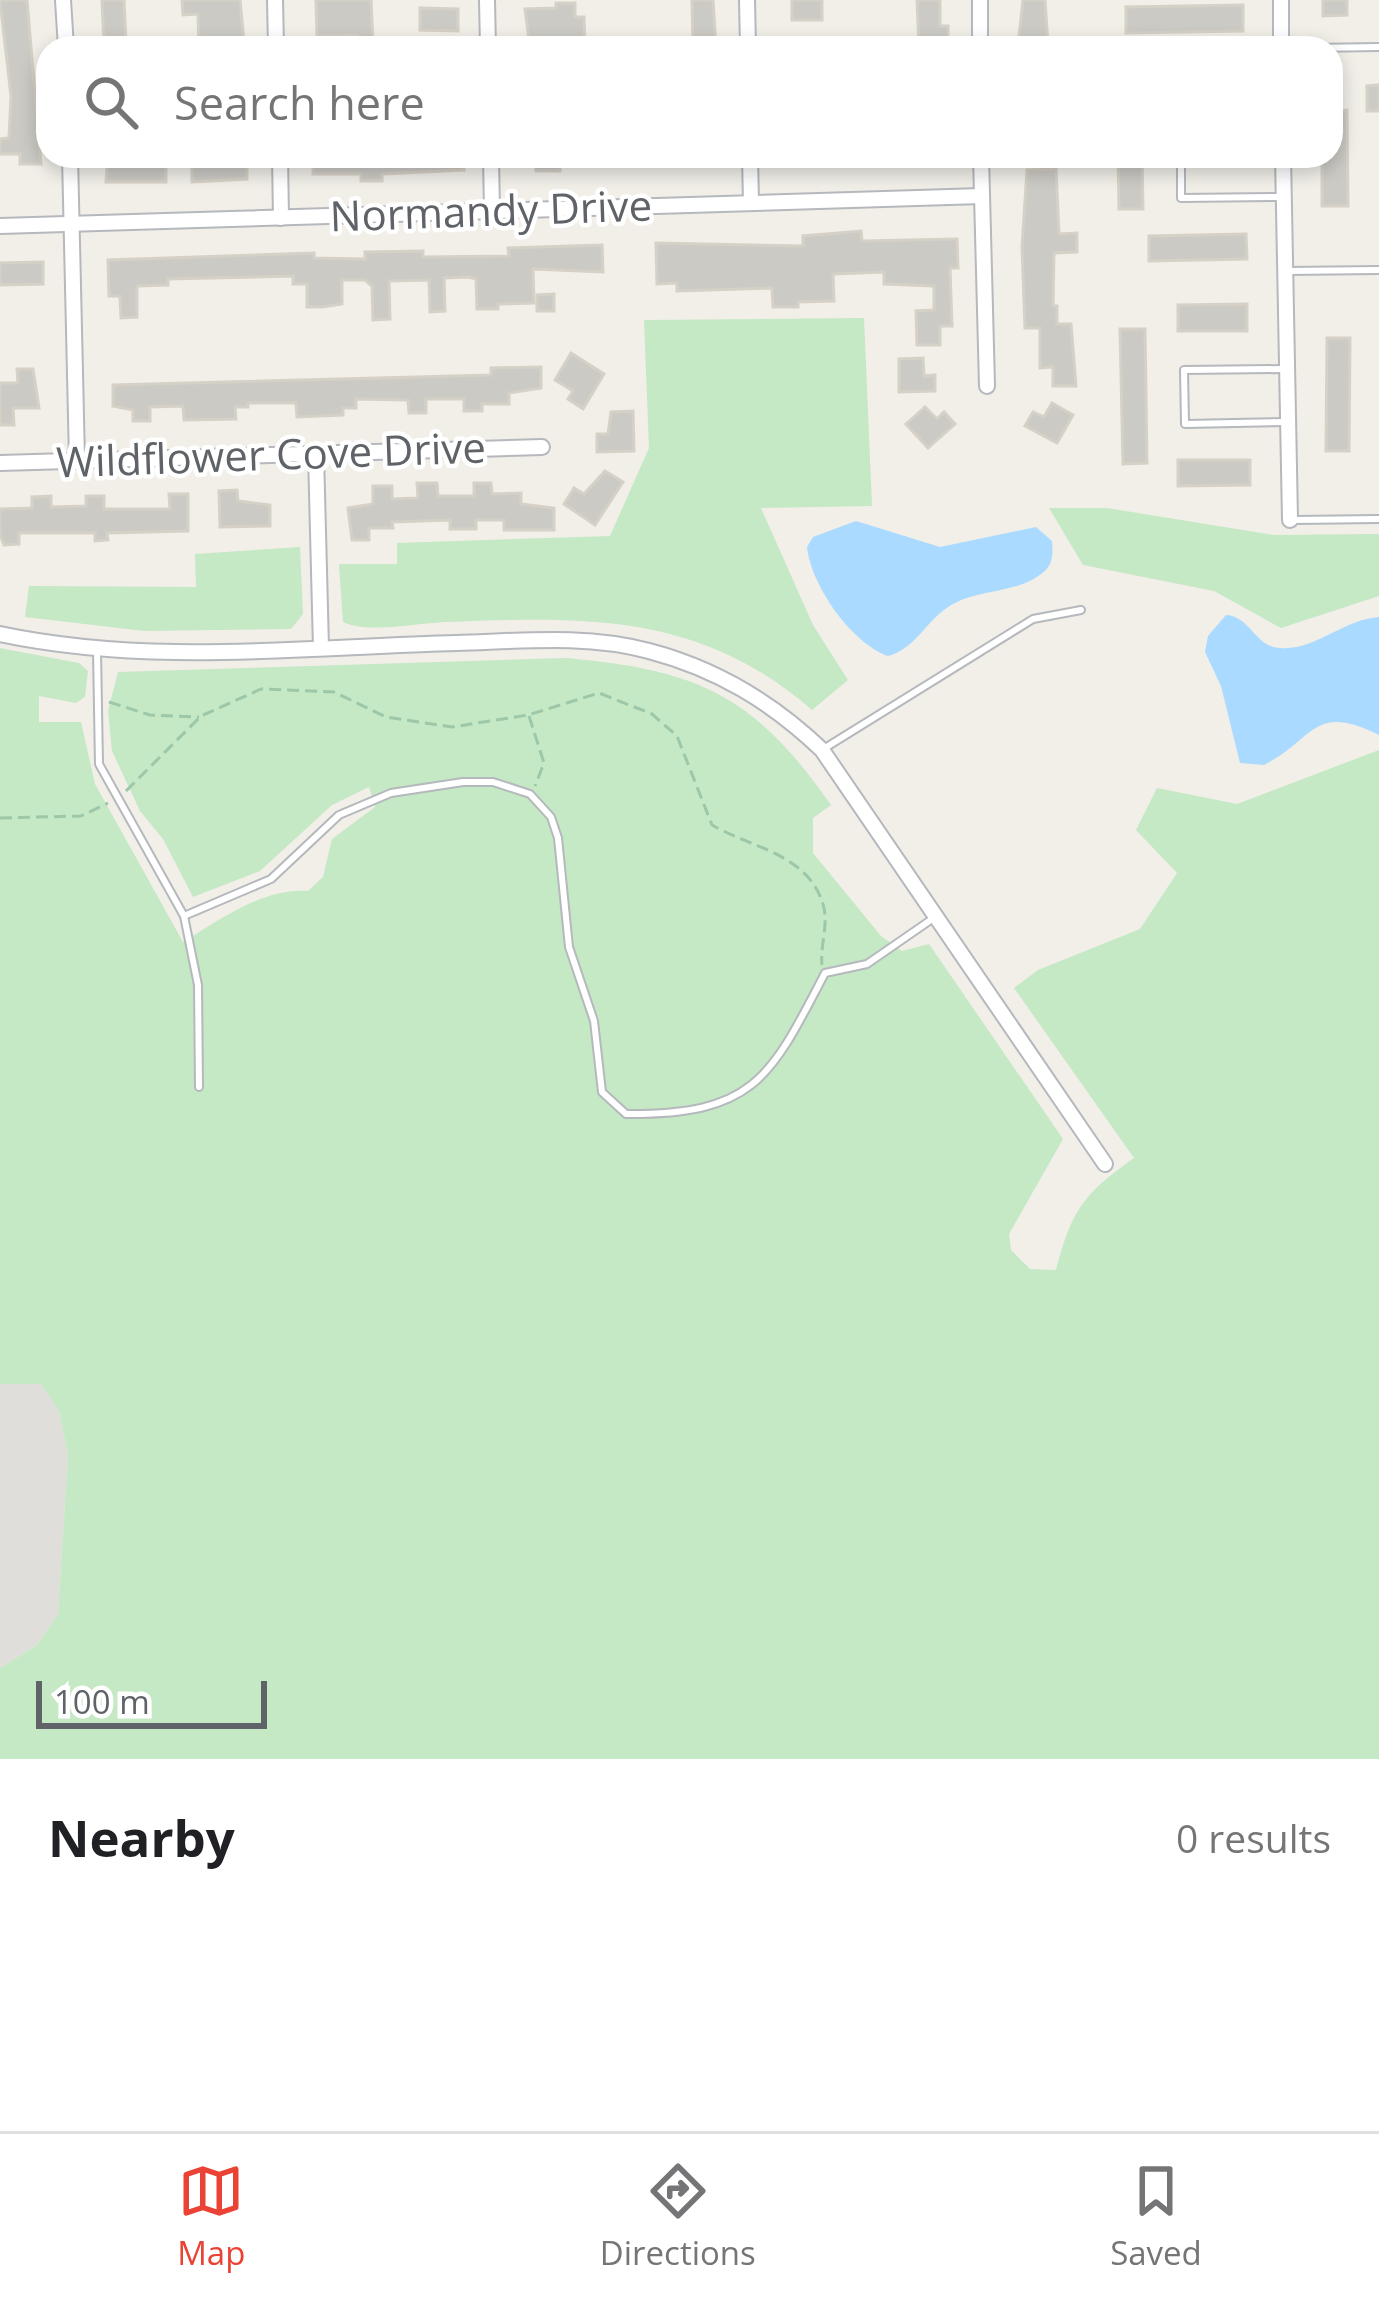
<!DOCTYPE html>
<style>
body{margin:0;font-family:"Open Sans",sans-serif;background:#f6f6f6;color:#202124}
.scale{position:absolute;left:36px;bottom:30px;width:231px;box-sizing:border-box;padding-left:12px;border:6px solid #5f6368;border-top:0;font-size:33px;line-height:42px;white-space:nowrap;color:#5f6368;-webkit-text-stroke:9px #fff;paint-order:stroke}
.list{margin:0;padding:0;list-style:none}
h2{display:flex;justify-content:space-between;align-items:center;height:156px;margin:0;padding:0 48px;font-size:51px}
h2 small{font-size:39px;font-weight:400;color:#757577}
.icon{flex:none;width:66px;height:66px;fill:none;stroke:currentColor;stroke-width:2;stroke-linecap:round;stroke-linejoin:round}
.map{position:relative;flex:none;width:1379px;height:1759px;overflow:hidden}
.search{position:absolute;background:#fff;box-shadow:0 6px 18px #0003;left:36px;right:36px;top:36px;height:132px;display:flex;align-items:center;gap:30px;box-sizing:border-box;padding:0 42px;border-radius:36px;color:#757577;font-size:45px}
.sheet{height:372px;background:#fff}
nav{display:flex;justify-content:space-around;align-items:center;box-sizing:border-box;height:168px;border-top:3px solid #e0e0e0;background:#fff;font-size:33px;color:#757577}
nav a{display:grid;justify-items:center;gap:6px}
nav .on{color:#ea4335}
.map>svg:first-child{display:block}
</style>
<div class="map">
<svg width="1379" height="1759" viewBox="0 0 1379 1759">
<rect width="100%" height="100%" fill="#f1efe8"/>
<path fill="#e0deda" d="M 41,1383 L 59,1411 L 68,1456 L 58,1614 L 37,1645 L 0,1668 L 0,1384 Z"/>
<g fill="#c5e8c5">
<path d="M 864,318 L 872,506 L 761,508 L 813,625 L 848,680 L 812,710 C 699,612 586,617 445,622 C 416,623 369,634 343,622 L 339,564 L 397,564 L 397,543 L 610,536 L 649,448 L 644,320 Z"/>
<path d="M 1049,508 L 1107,508 L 1273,535 L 1379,534 L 1379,596 L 1281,628 L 1214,591 L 1083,565 Z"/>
<path d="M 300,547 L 303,614 L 291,629 L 144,631 L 25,617 L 29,586 L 196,587 L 195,554 Z"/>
<path d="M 0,648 L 79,663 L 88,671 L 85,697 L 76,703 L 39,696 L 39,722 L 81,722 L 95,784 L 183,942 C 220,920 262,888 308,891 L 323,877 L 332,839 L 375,807 L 369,787 L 332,805 L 260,871 L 193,897 L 163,839 L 140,811 L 112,751 L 108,711 L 118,672 L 566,658 C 699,670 754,695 831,805 L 813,818 L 813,853 L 881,936 L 902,951 L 929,944 L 1063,1139 L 1009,1234 L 1011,1250 L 1030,1269 L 1056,1270 C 1072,1210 1083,1194 1134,1158 L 1014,988 L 1038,970 L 1140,929 L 1177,873 L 1136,830 L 1157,788 L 1237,804 L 1379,750 L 1379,1759 L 0,1759 L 0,1668 L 37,1645 L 58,1614 L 68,1456 L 59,1411 L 41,1384 L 0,1384 Z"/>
</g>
<g fill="#aadaff">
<path d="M 856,521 L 940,547 L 1036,527 L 1052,541 C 1053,555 1053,566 1041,574 C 1017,593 980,589 953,604 C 928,617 916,649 888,656 C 851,643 811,585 807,547 L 813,537 Z"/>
<path d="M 1226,615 C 1251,617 1255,647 1280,648 C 1315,651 1344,619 1379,617 L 1379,735 C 1313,702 1315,739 1264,765 L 1240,763 L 1221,686 L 1205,652 L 1208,636 Z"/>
</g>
<g fill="#cccac5" stroke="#d6d1c6" stroke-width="3">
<path d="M 0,0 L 27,0 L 41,164 L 20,164 L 20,154 L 0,154 L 0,139 L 9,138 L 11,96 Z"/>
<path d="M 102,0 L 124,0 L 126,44 L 104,45 Z"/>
<path d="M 182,0 L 240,0 L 244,41 L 199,48 L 198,14 L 183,15 Z"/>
<path d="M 316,0 L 371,0 L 373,44 L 357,45 L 357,35 L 317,36 Z"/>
<path d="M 692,0 L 713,0 L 716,48 L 693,48 Z"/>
<rect x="792" y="0" width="30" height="20"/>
<path d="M 917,0 L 940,0 L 940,26 L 948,26 L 948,46 L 919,47 Z"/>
<path d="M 1023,0 L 1045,0 L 1048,44 L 1018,45 Z"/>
<path d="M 1323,0 L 1347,0 L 1347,15 L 1323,16 Z"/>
<path d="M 556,3 L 575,3 L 575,17 L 584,17 L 585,48 L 530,48 L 525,9 L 556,8 Z"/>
<path d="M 1243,5 L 1243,31 L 1126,33 L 1126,7 Z"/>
<path d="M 420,8 L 458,9 L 458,31 L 420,30 Z"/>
<path d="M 1379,85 L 1379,111 L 1367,111 L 1367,86 Z"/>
<path d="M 1347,110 L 1348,206 L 1322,206 L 1322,156 L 1331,156 L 1331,111 Z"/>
<path d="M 201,156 L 247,156 L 247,179 L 192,182 L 192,161 Z"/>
<path d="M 313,156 L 463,156 L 464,170 L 382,174 L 382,181 L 361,181 L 361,174 L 313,174 Z"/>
<path d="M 535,156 L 560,156 L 560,171 L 536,171 Z"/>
<path d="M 1118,156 L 1142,156 L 1143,209 L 1119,209 Z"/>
<path d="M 108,157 L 125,158 L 124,163 L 166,161 L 166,182 L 106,182 Z"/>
<path d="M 1056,169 L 1059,234 L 1077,233 L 1077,252 L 1054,253 L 1053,306 L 1057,306 L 1057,324 L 1071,324 L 1076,386 L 1053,386 L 1053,367 L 1040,368 L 1040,328 L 1025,328 L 1022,247 L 1027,170 Z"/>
<path d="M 861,231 L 862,241 L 957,239 L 958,268 L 950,268 L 952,326 L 940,326 L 940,345 L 917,345 L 916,311 L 934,310 L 934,286 L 884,284 L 884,272 L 833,274 L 834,301 L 798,302 L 798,307 L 773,307 L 772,288 L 677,291 L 677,283 L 657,284 L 656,243 L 803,246 L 803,236 Z"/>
<path d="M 1246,234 L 1247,259 L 1149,261 L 1149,236 Z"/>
<path d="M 602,245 L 603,272 L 533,269 L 534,303 L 498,304 L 498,309 L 477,309 L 476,279 L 468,277 L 444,278 L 445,311 L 430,312 L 429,280 L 389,281 L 390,319 L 373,320 L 372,286 L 365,280 L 342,280 L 342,304 L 322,307 L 307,307 L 307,284 L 293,284 L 293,276 L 168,279 L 168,285 L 137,286 L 137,317 L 121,318 L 120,296 L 109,296 L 108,260 L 314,253 L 314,258 L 365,259 L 365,252 L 423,251 L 423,257 L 509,256 L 508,248 Z"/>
<path d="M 43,262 L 43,284 L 0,285 L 0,263 Z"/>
<path d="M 554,294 L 554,311 L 537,311 L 537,295 Z"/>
<path d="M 1247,304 L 1247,331 L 1178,331 L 1178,305 Z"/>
<path d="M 1120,329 L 1145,329 L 1147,463 L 1123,464 Z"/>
<path d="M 1327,338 L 1350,338 L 1349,451 L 1326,451 Z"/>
<path d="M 571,353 L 604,374 L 583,409 L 568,399 L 573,391 L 555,380 Z"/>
<path d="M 923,358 L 924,376 L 935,375 L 935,391 L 899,392 L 899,359 Z"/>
<path d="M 541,367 L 541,388 L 509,393 L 509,404 L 482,404 L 482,411 L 464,411 L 464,399 L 426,399 L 426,413 L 409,413 L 408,400 L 356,399 L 356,408 L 343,408 L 343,415 L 297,417 L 296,403 L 248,403 L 248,407 L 235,407 L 236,419 L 184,420 L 183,406 L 150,407 L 150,421 L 133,421 L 133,410 L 113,406 L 113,385 L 491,375 L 491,368 Z"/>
<path d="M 17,369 L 33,369 L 39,408 L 13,408 L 14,425 L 0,425 L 0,383 L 18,383 Z"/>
<path d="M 1052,403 L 1073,415 L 1057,443 L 1025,426 L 1033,412 L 1044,417 Z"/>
<path d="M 925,407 L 937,419 L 944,412 L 955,424 L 928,448 L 906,424 Z"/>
<path d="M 633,411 L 634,451 L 597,452 L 597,434 L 608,434 L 611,412 Z"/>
<path d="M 1178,460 L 1250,460 L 1250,485 L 1178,486 Z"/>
<path d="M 605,471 L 623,482 L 595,525 L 564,504 L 574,488 L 584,494 Z"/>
<path d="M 417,483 L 437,483 L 438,496 L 474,496 L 474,483 L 491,483 L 492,494 L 521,493 L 521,504 L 554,508 L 554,530 L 504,530 L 504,520 L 476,520 L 476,529 L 450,529 L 450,520 L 392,522 L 393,528 L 369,528 L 369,540 L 352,540 L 348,508 L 373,504 L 373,486 L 392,486 L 392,499 L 418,498 Z"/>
<path d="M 237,490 L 238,501 L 270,505 L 270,526 L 220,527 L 219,491 Z"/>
<path d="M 169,494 L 188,494 L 188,531 L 107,533 L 108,540 L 95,541 L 95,533 L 19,533 L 19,544 L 4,545 L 0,534 L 0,509 L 32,508 L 32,497 L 51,496 L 51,507 L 86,506 L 86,496 L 104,496 L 104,509 L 170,509 Z"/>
</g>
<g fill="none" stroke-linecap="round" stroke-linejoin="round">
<g stroke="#b5b8bc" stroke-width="10">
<g id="lane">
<path d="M 1312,48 L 1379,47"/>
<path d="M 1181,156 L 1181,198 L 1280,197"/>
<path d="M 1286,271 L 1379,270"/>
<path d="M 1284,369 L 1184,370 L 1185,424 L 1287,422"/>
<path d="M 1294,520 L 1379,519"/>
<path d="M 97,651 L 99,764 L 184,916 L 271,879 L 339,815 L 391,793 L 463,782 L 493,782 L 530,794 L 551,817 L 558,838 L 569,947 L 594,1021 L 602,1092 L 626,1114 C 754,1115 770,1079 825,973 L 867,964 L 935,917"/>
<path d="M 825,748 L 1033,619 L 1081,610"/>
<path d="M 184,916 L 198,985 L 199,1087"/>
</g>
</g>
<g stroke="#b5b8bc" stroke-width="18">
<g id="street">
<path d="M 63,0 L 66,48"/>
<path d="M 275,0 L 276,48"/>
<path d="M 487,0 L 488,48"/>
<path d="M 747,0 L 748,48"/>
<path d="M 980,0 L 980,48"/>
<path d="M 1281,0 L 1281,48"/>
<path d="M 70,156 L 77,460"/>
<path d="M 280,156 L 281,218"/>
<path d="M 491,156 L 492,212"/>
<path d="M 750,156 L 751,203"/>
<path d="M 981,156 L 987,386"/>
<path d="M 1283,156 L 1290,520"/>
<path d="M 0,226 L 982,196"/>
<path d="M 316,454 L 321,648"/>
<path d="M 0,463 L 542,447"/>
<path d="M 0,634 C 152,666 304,647 457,643 C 521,641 587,634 649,651 C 717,669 772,702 822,750 L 1105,1164"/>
</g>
</g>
<g stroke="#9cc7a9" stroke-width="3" stroke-dasharray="12 6" stroke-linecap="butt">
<path d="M 109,702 L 150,715 L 199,717"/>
<path d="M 529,716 L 544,763 L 535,786"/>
<path d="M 126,791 L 201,716 L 261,689 L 334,692 L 386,717 L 452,727 L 528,715 L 599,693 L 652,714 L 677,736 L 712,825 C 751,848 811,854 824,908 C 828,928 820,946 822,965"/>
<path d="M 0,818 L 81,816 L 108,803"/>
</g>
<use href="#lane" stroke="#fff" stroke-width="6"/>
<use href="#street" stroke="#fff" stroke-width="14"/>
</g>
<g text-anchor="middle" stroke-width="9" stroke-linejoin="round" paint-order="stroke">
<g font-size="42" fill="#5f6368" stroke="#fff">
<text transform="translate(491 211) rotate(-2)" y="15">Normandy Drive</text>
<text transform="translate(271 455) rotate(-2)" y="15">Wildflower Cove Drive</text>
</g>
</g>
</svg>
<div class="scale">100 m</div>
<div class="search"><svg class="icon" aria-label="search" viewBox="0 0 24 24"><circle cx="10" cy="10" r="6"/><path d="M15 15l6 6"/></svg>Search here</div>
</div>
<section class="sheet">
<h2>Nearby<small>0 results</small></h2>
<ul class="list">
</ul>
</section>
<nav>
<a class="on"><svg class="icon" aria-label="map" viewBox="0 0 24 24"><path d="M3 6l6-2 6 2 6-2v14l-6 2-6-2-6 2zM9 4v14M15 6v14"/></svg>Map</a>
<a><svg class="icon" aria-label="directions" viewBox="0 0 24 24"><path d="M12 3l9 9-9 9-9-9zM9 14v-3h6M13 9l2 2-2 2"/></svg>Directions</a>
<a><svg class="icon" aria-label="saved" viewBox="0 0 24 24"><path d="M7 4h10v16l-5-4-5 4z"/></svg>Saved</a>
</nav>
